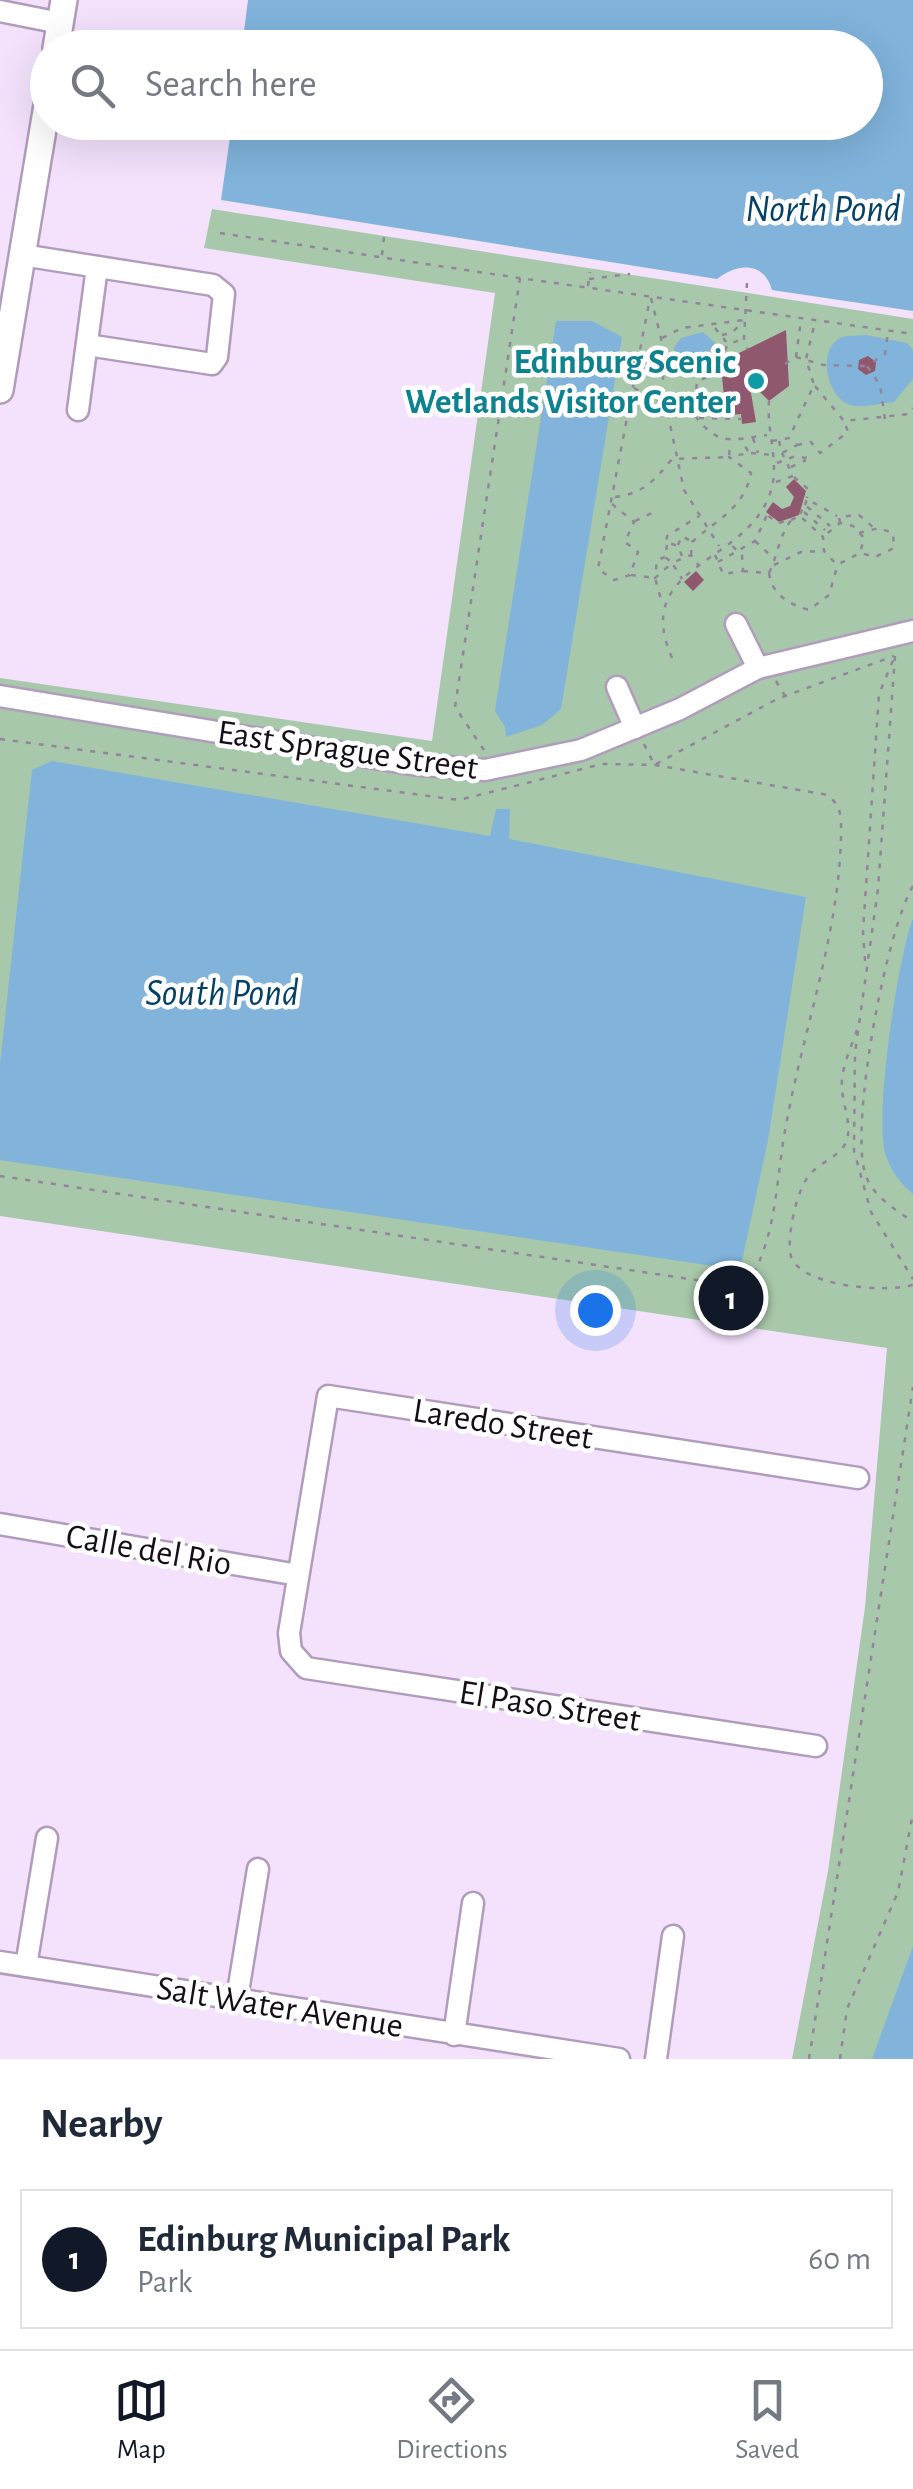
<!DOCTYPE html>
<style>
body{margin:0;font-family:"Alegreya Sans",sans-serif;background:#f2f2f3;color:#1f2937}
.you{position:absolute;left:595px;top:1310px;width:35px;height:35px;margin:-25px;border:8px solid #fff;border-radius:50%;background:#1a73e8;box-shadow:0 0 0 15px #1a73e833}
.badge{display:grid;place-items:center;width:65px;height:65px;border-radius:50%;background:#111827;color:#fff;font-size:32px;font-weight:700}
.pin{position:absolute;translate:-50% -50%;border:5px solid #fff;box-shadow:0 2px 10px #0006}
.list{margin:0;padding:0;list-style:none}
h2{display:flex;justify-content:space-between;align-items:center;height:130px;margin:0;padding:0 40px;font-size:42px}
h2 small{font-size:32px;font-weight:400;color:#747a83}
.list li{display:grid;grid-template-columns:65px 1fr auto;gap:30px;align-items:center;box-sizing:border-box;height:140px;margin:0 20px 20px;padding:0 20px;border:2px solid #e0e1e3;border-radius:0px}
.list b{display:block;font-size:38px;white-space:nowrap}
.list p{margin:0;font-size:32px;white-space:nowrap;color:#747a83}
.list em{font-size:32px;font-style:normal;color:#747a83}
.icon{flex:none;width:55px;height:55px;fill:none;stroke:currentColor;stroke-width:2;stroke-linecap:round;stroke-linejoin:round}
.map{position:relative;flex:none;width:913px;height:2059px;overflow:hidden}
.search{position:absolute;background:#fff;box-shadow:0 10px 40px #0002;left:30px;right:30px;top:30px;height:110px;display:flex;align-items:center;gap:25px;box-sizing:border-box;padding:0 35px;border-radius:55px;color:#747a83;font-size:38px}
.sheet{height:290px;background:#fff}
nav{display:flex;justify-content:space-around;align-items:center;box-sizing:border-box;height:140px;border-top:2px solid #e0e1e3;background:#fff;font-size:28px;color:#747a83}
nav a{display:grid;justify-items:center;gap:5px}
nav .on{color:#111827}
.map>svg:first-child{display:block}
</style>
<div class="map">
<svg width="913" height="2059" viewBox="0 0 913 2059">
<rect width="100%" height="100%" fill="#f4e2fc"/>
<path fill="#a8c8ab" d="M 212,209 L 913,319 L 913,2059 L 792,2059 L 828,1871 L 865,1607 L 887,1348 L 0,1216 L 0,678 L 432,741 L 495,293 L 204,248 Z"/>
<g fill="#81b3db">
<path d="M 248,0 L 913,0 L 913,311 L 772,290 C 764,261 737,263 717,279 L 221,200 L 232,123 L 866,122 L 866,48 L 242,47 Z"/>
<path d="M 556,321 L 592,321 L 622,337 L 561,709 L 542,725 L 506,737 L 505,727 L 495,711 Z"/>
<path d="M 703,332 L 715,343 L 696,369 L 676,369 L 674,348 L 681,338 Z"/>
<path d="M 866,335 L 907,343 L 913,350 L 913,379 L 894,402 C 882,403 867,407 855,406 C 827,402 815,349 842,337 C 849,335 859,336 866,335 Z"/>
<path d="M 52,761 L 490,836 L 496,809 L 510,809 L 509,839 L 806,897 L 768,1140 L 740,1270 L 0,1160 L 0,1064 L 32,770 Z"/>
<path d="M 913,918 L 913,1194 C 900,1183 892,1172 886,1156 C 873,1119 898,957 913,918 Z"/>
<path d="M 913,1946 L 913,2059 L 872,2059 Z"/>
</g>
<g fill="#90586f">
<path d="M 786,330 L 789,386 L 769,401 L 756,388 L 747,389 L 751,393 L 756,422 L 742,424 L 741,414 L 731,415 L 730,405 L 725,406 L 722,377 L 735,375 L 733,356 Z"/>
<path d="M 868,356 L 876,362 L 875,371 L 866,375 L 858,369 L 859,360 Z"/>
<path d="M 794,479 L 806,491 L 799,515 L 779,522 L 766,512 L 773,502 L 782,509 L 790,506 L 794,497 L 786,487 Z"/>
<path d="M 696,571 L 704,580 L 693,591 L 684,582 Z"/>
</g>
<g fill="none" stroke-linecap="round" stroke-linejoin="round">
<g stroke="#b19cbb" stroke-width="25">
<g id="minor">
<path d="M 0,11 L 60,23"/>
<path d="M 22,255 L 213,285 L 224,294 L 217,357 L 212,364 L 87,345"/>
<path d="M 78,410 L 97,267"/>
<path d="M 736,624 L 758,668"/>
<path d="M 617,687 L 635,728"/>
<path d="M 0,696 L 411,764 L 485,770 L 581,750 L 680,709 L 758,668 L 913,631"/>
<path d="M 0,1524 L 298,1575"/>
<path d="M 816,1746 L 306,1668 L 291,1651 L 289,1633 L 328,1396 L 858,1478"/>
<path d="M 0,1962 L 619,2059"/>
<path d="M 26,1966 L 47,1838"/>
<path d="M 237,1998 L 258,1869"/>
<path d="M 454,2035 L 473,1903"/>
<path d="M 656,2059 L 673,1936"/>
</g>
</g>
<g stroke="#b19cbb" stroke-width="30">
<g id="major">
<path d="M 56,48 L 64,0"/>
<path d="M 0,390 L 48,99"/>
</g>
</g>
<g stroke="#938599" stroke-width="2.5" stroke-dasharray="5 8" stroke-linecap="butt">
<path d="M 220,233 L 519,278"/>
<path d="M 382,255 L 384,237"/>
<path d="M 589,279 L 630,274"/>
<path d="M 747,283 L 744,339 L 747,349"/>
<path d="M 588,286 L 590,272"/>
<path d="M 651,298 L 661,338 L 664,396 L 684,490 L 719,546"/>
<path d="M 715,328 L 728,344"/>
<path d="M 722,335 L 732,333 L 743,321"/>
<path d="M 662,338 L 682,328 L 744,320"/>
<path d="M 796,357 L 823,365 L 865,366"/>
<path d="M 662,363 L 671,360"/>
<path d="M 785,364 L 796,357 L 801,320"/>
<path d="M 815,386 L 844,421 L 909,414 L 913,408"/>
<path d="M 634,388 L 669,407 L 694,414 L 697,381 L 713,375 L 728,344 L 744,339"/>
<path d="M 695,416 C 720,447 730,440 767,435"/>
<path d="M 699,418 L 741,419"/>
<path d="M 885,419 L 880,385 L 867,366 L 885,354 L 888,332"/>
<path d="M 753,438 L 758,453"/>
<path d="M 772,441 L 789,438 L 814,385 L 806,359 L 815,322"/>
<path d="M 779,441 L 782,453 L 797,445 L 791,440"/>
<path d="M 797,445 L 811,442 L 820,453 L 848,432 L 845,423"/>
<path d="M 751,453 L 773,455"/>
<path d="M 777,463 L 793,457 L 810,458"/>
<path d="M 791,467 L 806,460"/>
<path d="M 794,477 L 808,489 L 807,498"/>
<path d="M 776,482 L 793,476 L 782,453"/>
<path d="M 615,497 C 643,494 655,480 672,459 L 729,457 L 730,444"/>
<path d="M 612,504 L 634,522 L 625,542 L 638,552 L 630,575 L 614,580 L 598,569 L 650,298"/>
<path d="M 805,505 L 807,499 L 837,516"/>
<path d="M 804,512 L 825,530"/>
<path d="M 800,514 L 805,505 L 830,526"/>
<path d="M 791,520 L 800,516 L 823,537 L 824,551 L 837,565 L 860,553 L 864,538 L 853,526 L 840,523 L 823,537"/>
<path d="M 635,521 L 652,513"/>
<path d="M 840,523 L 839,517 L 859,515 L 874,528"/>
<path d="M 859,533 L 879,528 L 893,533 L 894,548 L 875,557 L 861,553"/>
<path d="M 755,541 L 770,555"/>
<path d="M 667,545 L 665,557 L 672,563 L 691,555 L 699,566"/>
<path d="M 678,545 L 682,536 L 692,542"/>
<path d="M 691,555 L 692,542 C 717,519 744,509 751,473 L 729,457 L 749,453 L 741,439"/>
<path d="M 715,555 L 723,574 L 743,571 L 742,555 L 728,542"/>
<path d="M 682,556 L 678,546 L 666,542 L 667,536 L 699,516"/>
<path d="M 665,557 L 657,560 L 655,578 L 672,563 L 682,579"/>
<path d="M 718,562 L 755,541 L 767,515 L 763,510"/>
<path d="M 774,565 L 801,552 L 824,551"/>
<path d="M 743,571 L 769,573 C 778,555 777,541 791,520 L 778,523 L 767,515"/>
<path d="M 769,573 C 772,595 789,604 809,610 L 829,595 L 837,567"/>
<path d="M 631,575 L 655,578 L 662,603"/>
<path d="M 895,656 L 878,889 L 855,1053 L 854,1151 L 871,1212 L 913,1279"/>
<path d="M 672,658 C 632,567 737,566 767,501 C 783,468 766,436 769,401"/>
<path d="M 776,681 L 785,696"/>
<path d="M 0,739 L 459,800 L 602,764 L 655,765 L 828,795 C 837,804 840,808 841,821 C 843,921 805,1023 787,1120 C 776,1173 778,1236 749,1281 L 723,1284 L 0,1176"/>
<path d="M 644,744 L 654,764"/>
<path d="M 484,750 L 455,707 L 520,278 L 913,334"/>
<path d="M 656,764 L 777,699 L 894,656"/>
<path d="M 913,886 C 886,931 850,1123 865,1173 C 871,1195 895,1209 913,1222"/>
<path d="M 865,961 L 863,931 L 879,694 L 894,658"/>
<path d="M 857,1030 C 851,1048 840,1070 842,1089 C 843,1104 850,1121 848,1135 C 846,1154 824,1160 812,1172 C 797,1186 788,1232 790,1252 C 794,1287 886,1293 913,1285"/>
<path d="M 809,2059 L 913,1387"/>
<path d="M 840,2059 L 847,2009 L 898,1892 L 913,1813"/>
</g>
<use href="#minor" stroke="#fff" stroke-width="20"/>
<use href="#major" stroke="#fff" stroke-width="25"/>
</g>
<circle fill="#0f9aa8" stroke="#fff" stroke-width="4" cx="756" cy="381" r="10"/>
<g text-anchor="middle" stroke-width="9" stroke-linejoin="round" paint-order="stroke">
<g font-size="35" font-weight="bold" fill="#0d838f" stroke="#fff" text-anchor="end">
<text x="736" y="373">Edinburg Scenic<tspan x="736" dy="40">Wetlands Visitor Center</tspan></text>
</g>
<g font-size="35" fill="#150d18" stroke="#fff">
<text transform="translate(348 749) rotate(8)" y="12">East Sprague Street</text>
<text transform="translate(503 1423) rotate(9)" y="12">Laredo Street</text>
<text transform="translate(149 1549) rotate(10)" y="12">Calle del Rio</text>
<text transform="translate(550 1705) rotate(9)" y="12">El Paso Street</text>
<text transform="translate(280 2006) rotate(9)" y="12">Salt Water Avenue</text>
</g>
<g font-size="38" font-style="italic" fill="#034168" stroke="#fff">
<text x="823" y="221">North Pond</text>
<text x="222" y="1005">South Pond</text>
</g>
</g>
</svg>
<div class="you"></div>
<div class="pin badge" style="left:731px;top:1298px">1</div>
<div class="search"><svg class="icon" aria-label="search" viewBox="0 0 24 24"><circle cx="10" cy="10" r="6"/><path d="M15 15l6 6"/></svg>Search here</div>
</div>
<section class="sheet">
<h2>Nearby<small></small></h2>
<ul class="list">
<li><span class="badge">1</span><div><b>Edinburg Municipal Park</b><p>Park</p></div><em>60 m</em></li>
</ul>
</section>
<nav>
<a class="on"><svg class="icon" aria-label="map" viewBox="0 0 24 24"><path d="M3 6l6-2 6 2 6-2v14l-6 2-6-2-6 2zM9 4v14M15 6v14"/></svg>Map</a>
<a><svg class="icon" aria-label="directions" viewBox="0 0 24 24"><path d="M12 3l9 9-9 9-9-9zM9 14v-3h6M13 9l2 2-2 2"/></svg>Directions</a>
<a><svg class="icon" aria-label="saved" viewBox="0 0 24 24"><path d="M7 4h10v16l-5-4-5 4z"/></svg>Saved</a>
</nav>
